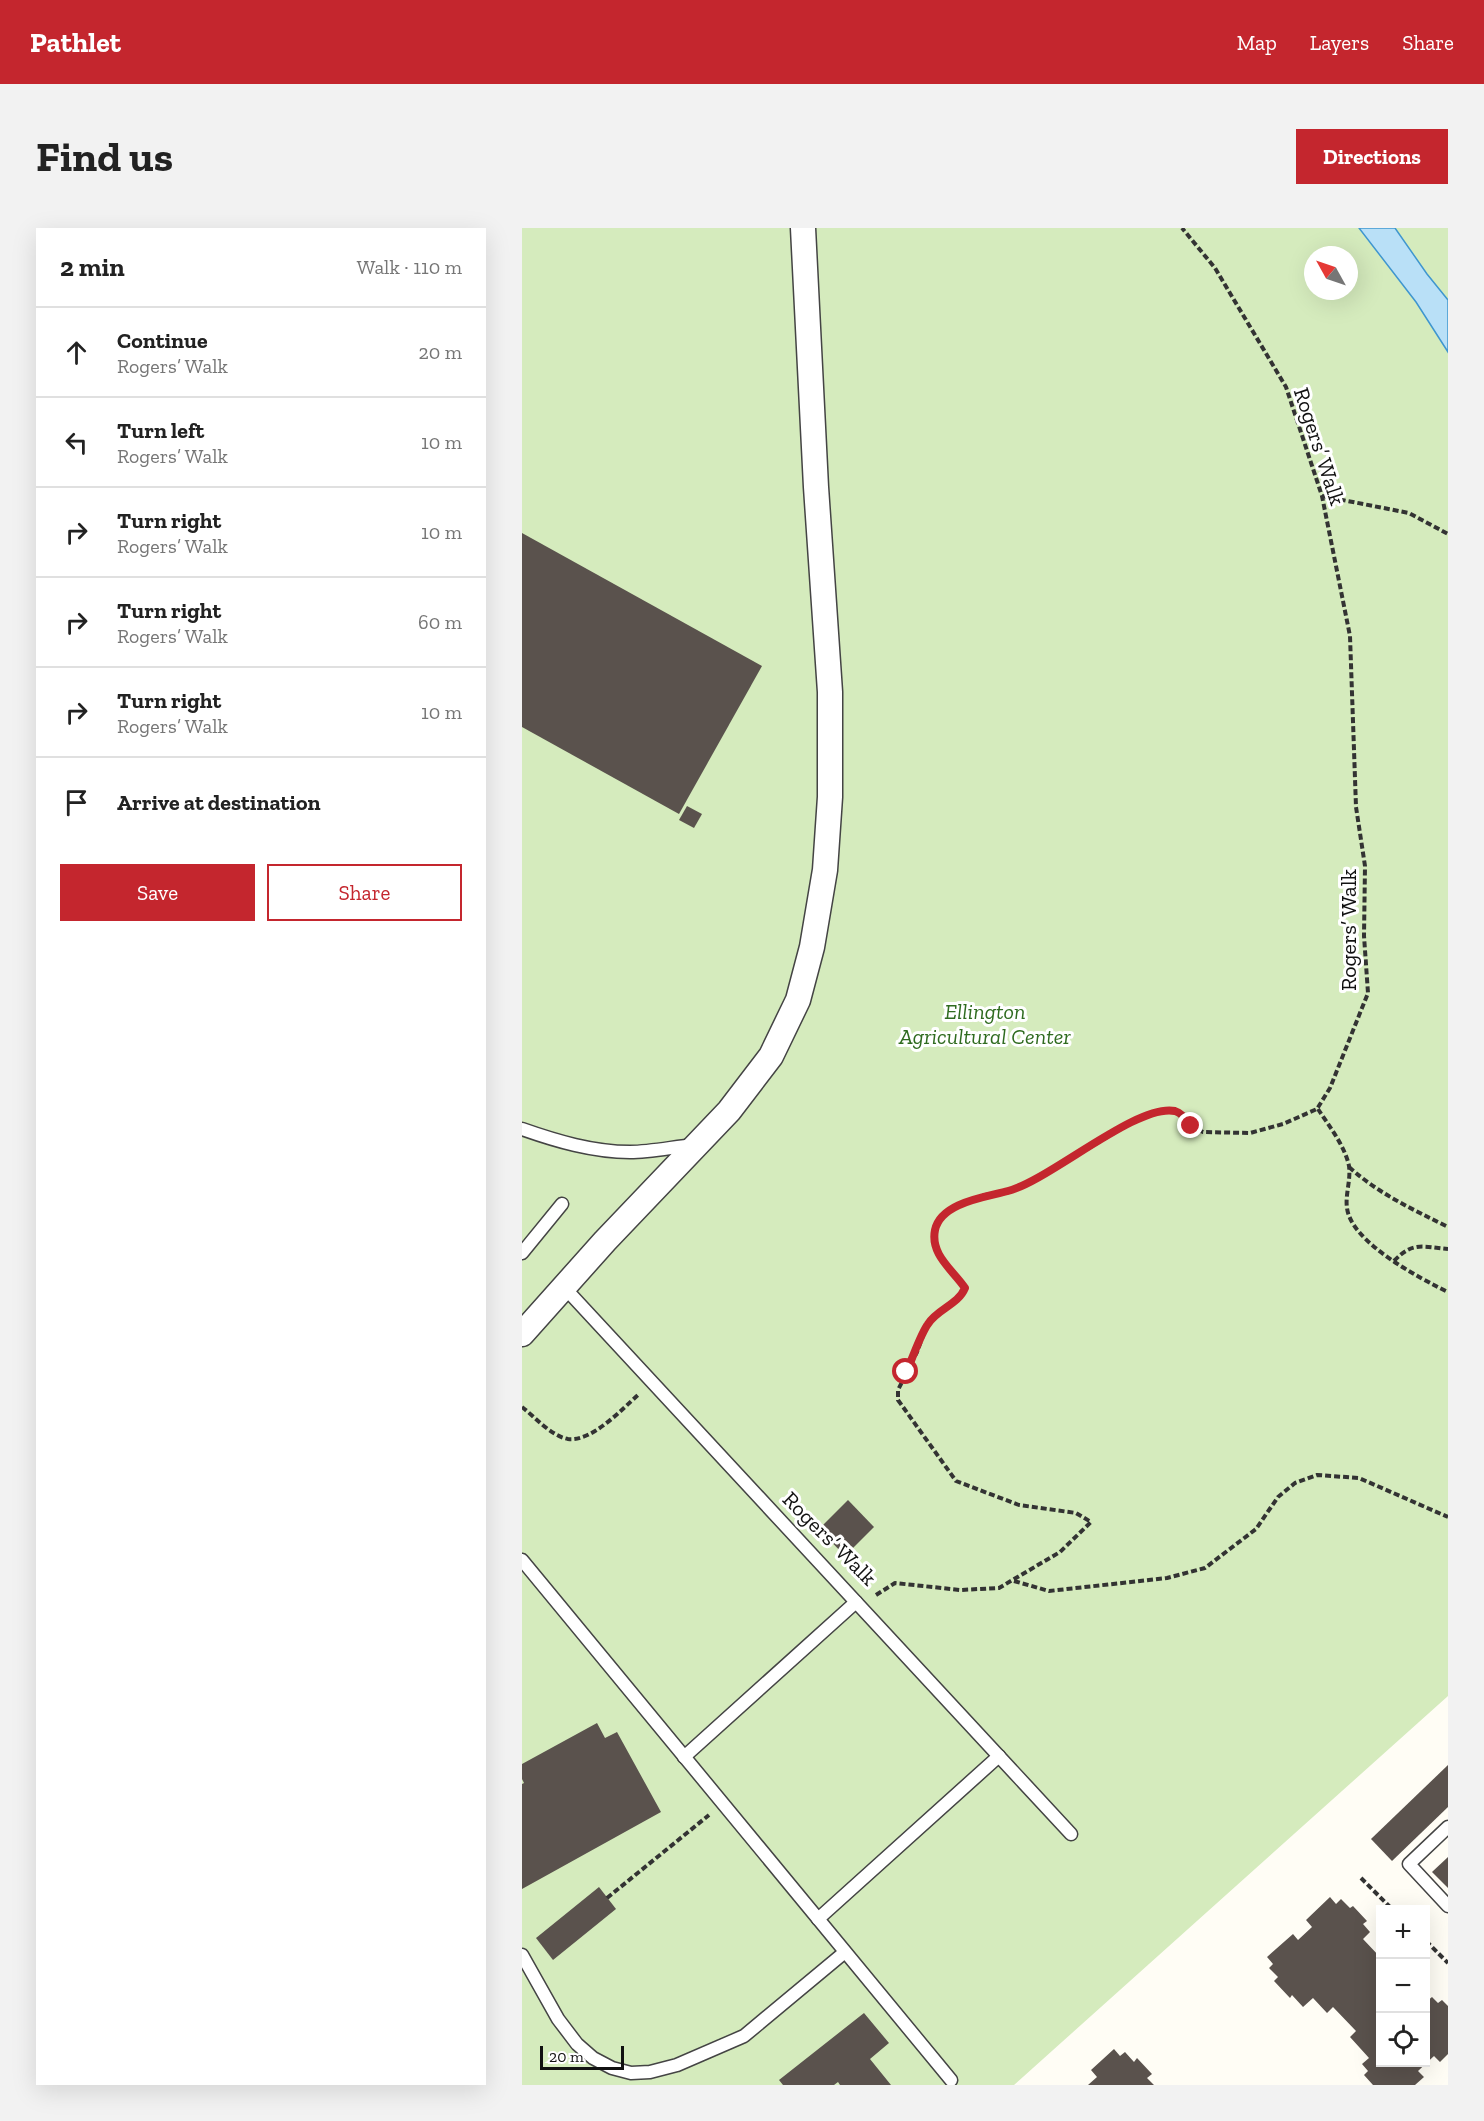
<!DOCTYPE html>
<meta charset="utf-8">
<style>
body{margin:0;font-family:"Zilla Slab",serif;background:#f2f2f2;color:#222}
.controls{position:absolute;right:18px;bottom:18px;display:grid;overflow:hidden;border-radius:0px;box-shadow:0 6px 24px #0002}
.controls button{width:54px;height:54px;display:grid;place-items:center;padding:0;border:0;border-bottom:2px solid #e0e0e0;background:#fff;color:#222;font:30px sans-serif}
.compass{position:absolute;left:782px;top:18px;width:54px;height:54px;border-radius:50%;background:#fff;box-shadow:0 6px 24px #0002;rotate:310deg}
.scale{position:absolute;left:18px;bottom:15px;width:84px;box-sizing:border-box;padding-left:6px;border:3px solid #111;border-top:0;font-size:16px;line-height:21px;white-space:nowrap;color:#111;-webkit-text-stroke:4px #fff;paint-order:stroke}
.stop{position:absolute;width:18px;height:18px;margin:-14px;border:4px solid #c4262e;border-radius:50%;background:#fff}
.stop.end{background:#c4262e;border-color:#fff;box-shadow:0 2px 6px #0008}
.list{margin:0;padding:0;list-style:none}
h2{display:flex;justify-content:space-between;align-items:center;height:78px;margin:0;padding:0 24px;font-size:26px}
h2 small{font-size:20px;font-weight:400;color:#767676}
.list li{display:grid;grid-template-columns:39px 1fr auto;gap:18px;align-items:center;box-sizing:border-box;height:90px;padding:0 24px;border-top:2px solid #e0e0e0}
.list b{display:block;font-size:22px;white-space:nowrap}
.list p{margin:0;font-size:20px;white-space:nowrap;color:#767676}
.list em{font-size:20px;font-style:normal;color:#767676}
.actions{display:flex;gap:12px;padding:18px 24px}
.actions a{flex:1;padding:14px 0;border:2px solid #c4262e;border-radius:0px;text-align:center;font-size:21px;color:#c4262e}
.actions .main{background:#c4262e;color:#fff}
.icon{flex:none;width:33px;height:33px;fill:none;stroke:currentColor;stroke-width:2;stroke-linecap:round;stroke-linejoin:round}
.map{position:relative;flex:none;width:926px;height:1857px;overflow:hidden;border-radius:0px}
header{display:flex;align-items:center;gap:36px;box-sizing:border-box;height:84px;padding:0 30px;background:#c4262e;color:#fff}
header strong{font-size:28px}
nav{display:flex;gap:33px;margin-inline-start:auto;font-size:21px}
.intro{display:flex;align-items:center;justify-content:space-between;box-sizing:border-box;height:144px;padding:0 36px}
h1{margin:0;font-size:42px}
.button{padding:15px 27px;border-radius:0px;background:#c4262e;color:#fff;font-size:21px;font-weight:700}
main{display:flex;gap:36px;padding:0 36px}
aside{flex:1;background:#fff;border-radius:0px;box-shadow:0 6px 24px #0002}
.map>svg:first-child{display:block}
</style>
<header>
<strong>Pathlet</strong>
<nav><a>Map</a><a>Layers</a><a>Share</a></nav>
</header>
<div class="intro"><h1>Find us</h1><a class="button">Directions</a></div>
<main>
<aside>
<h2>2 min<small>Walk · 110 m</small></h2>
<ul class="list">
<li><svg class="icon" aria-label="ahead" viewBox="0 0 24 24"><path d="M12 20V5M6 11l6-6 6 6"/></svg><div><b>Continue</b><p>Rogers’ Walk</p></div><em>20 m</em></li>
<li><svg class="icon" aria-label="left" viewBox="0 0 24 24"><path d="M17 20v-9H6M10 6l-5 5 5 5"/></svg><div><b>Turn left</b><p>Rogers’ Walk</p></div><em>10 m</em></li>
<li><svg class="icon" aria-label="right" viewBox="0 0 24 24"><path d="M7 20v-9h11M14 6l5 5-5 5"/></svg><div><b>Turn right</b><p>Rogers’ Walk</p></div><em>10 m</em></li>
<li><svg class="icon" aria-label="right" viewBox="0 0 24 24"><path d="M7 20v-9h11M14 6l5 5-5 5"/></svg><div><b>Turn right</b><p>Rogers’ Walk</p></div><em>60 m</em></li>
<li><svg class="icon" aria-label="right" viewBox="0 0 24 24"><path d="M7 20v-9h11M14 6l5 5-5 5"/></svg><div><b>Turn right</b><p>Rogers’ Walk</p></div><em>10 m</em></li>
<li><svg class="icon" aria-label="arrive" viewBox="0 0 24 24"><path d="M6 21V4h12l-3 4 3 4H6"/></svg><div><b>Arrive at destination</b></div></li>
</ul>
<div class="actions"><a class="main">Save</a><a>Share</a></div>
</aside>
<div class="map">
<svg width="926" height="1857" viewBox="0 0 926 1857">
<rect width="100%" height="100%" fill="#fffdf5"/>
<g fill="#d5ebbd" fill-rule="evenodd">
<path d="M 0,0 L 837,0 L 894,74 L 926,124 L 926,1468 L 492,1857 L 0,1857 ZM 791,27 L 827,27 L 827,63 L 791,63 Z"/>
<path d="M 873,0 L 926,0 L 926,72 L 905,46 Z"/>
</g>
<path fill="#b9e0f7" stroke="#3f96cf" stroke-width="1.5" d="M 837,0 L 873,0 L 905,46 L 926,72 L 926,124 L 894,74 Z"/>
<g fill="#5a524d">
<path d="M 0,305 L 240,438 L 157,586 L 0,499 Z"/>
<path d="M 165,578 L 180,586 L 172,600 L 157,592 Z"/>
<path d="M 326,1272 L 352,1299 L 323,1328 L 297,1301 Z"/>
<path d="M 75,1495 L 83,1510 L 95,1504 L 139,1584 L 0,1661 L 0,1556 L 2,1555 L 0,1551 L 0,1536 Z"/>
<path d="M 926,1537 L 926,1579 L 870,1633 L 849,1611 Z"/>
<path d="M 926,1629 L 926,1660 L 910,1644 Z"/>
<path d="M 77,1659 L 94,1681 L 31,1732 L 14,1710 Z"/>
<path d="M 808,1669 L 814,1676 L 819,1671 L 828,1680 L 831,1678 L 845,1693 L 841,1696 L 848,1704 L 841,1711 L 858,1729 L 858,1733 L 854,1737 L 858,1742 L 858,1834 L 904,1834 L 904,1774 L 910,1769 L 916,1775 L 920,1772 L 926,1778 L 926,1826 L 918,1834 L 912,1828 L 896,1843 L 902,1849 L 893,1857 L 851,1857 L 842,1847 L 846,1843 L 840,1836 L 847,1830 L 828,1809 L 834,1803 L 811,1779 L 805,1785 L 791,1770 L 781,1779 L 770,1767 L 768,1770 L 752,1753 L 756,1749 L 747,1740 L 751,1736 L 745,1729 L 771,1706 L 776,1712 L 790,1699 L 784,1692 Z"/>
<path d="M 342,1785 L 367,1815 L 348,1831 L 369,1857 L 318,1857 L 316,1854 L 312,1857 L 261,1857 L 257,1852 Z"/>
<path d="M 592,1821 L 598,1828 L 603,1824 L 612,1834 L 615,1830 L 630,1846 L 625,1850 L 632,1857 L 566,1857 L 575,1849 L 569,1842 Z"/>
</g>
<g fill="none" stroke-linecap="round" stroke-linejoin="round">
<g stroke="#444" stroke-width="15">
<g id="service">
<path d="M 0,901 C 34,913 71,924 108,924 C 129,924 151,919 172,917"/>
<path d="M 0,1025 L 40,976"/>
<path d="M 42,1059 L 549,1606"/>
<path d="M 0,1332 L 429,1852"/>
<path d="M 162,1529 L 334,1374"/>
<path d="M 926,1599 L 887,1636 L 926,1678"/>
<path d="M 296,1691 L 477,1528"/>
<path d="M 0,1727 L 36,1791 L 55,1816 L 71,1830 L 90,1840 L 109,1845 L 128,1844 L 155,1837 L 222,1808 L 323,1724"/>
</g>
</g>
<g stroke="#444" stroke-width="27">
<path id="minor" d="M 0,1106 L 83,1013 L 207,883 L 249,828 L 276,772 L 290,719 L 303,642 L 308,569 L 308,464 L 294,259 L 281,0"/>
</g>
<g stroke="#333" stroke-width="4" stroke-dasharray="6 3" stroke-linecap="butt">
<path d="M 800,268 L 887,285 L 926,306"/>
<path d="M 796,881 C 807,898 823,918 827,938 C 829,952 823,967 825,980 C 829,1014 897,1050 926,1064"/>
<path d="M 827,939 C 857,966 890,981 926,999"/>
<path d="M 872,1033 C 891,1013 901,1019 926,1021"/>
<path d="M 0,1179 C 13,1189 29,1208 46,1211 C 70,1214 100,1181 116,1167"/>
<path d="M 492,1353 L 527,1363 L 645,1350 L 683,1340 L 734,1301 L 756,1269 L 773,1255 L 795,1247 L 837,1250 L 926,1289"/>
<path d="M 354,1367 L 373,1355 L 438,1362 L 477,1360 L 538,1324 L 569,1294 L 554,1285 L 497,1277 L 434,1253 L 376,1172 L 376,1162 L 395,1124 L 405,1097 L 411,1090 L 440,1068 L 443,1060 L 422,1036 L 414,1019 L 413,1001 L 422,987 L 435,978 L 463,967 L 488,963 L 525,945 L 612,893 L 644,882 L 655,884 L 662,889 L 669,898 L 681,904 L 728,905 L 761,896 L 795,881 L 808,860 L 846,765 L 842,708 L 843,638 L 834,579 L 828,408 L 800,268 L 764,159 L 693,40 L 660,0"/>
<path d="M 839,1650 L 871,1682"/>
<path d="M 85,1670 L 187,1587"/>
<path d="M 904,1713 L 926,1735"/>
</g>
<use href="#service" stroke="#fff" stroke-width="12"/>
<use href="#minor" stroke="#fff" stroke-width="24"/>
</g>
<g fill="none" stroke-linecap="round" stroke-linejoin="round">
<path stroke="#c4262e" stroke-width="8" d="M 384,1144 C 391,1130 398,1107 406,1096 C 415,1081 436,1077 443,1060 C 431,1042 408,1027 413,1002 C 419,974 465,969 486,963 C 528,952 615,875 653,883 C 660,885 665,892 669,898"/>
</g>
<g text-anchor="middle" stroke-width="6" stroke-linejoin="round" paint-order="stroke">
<g font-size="22" fill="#111" stroke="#fff">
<text transform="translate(798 218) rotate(72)" y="8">Rogers’ Walk</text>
<text transform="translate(826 702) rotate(-90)" y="8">Rogers’ Walk</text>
<text transform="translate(308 1310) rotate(45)" y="8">Rogers’ Walk</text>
</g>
<g font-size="22" font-style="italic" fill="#2f6b1f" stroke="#fff">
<text x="463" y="791">Ellington<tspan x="463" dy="25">Agricultural Center</tspan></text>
</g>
</g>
</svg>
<div class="controls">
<button>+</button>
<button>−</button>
<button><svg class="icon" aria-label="locate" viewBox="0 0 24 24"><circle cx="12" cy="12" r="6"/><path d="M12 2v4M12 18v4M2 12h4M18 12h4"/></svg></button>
</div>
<svg class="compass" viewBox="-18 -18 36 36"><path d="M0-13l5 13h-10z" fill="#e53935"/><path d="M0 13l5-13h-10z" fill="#767676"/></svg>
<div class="scale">20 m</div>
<div class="stop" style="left:384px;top:1144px"></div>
<div class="stop end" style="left:669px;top:898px"></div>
</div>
</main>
